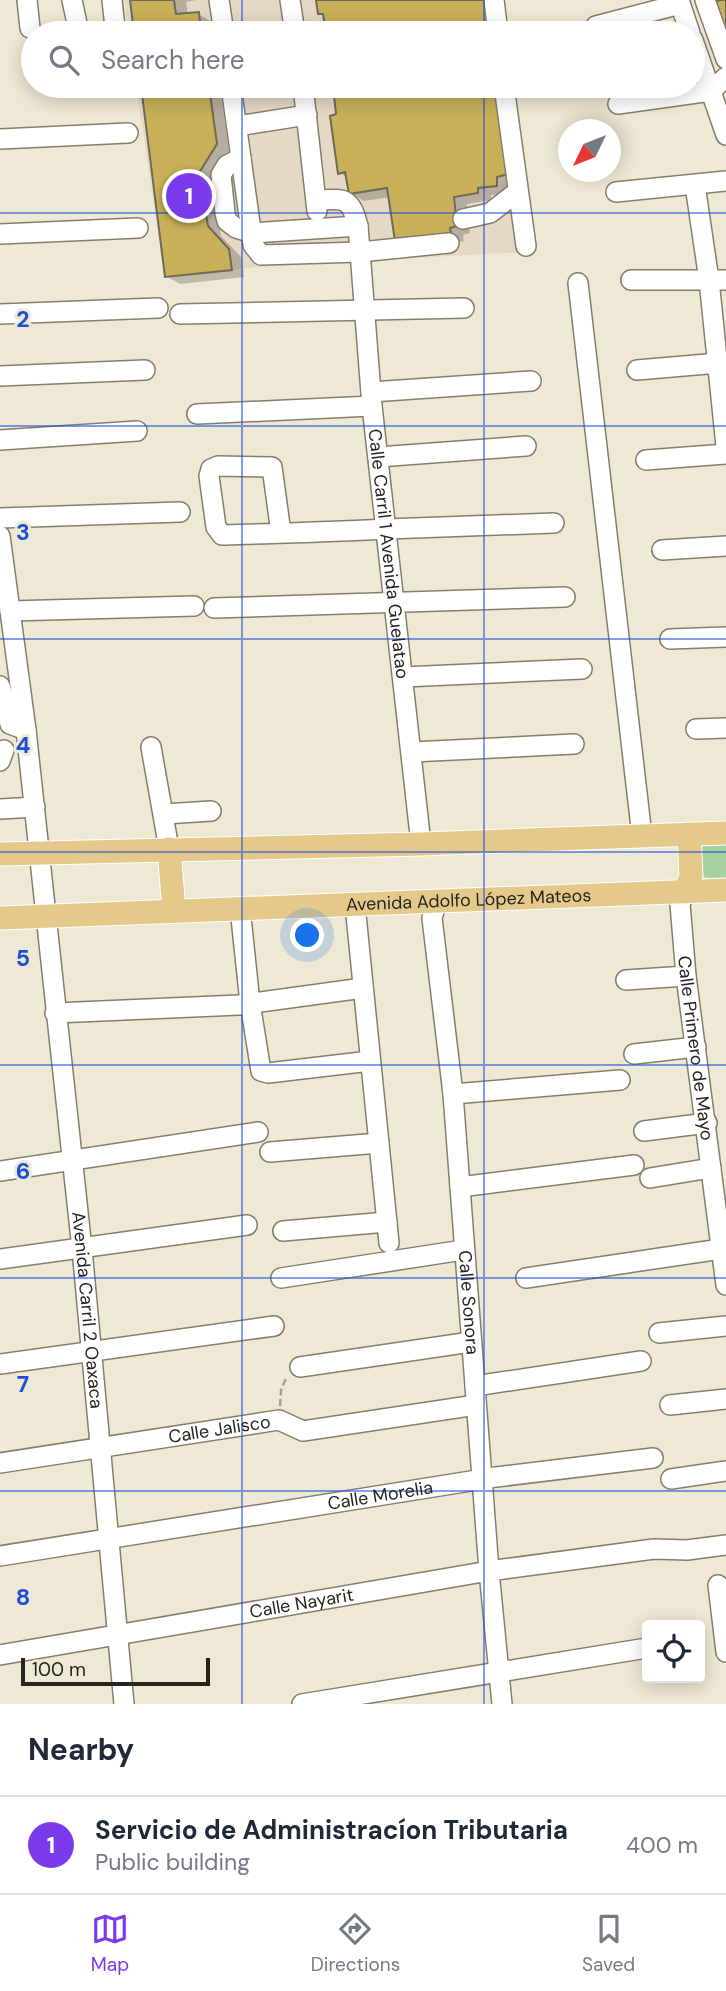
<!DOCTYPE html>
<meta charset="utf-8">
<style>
body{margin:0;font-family:"DM Sans",sans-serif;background:#f6f6f7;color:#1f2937}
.controls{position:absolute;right:21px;bottom:21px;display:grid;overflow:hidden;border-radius:7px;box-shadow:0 4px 18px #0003}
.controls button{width:63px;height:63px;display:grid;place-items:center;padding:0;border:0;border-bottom:2px solid #e0e1e3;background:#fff;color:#1f2937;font:35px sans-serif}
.compass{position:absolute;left:558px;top:119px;width:63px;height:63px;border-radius:50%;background:#fff;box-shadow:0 4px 18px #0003;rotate:227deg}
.scale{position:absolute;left:21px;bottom:18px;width:189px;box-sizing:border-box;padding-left:7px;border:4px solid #26241c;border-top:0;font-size:19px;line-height:24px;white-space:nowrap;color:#26241c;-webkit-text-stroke:5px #eee9d4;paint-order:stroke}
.you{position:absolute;left:308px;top:936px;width:24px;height:24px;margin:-18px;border:5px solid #fff;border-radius:50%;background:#1a73e8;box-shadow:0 0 0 10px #1a73e833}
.badge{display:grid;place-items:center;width:46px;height:46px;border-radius:50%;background:#7c3aed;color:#fff;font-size:23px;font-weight:700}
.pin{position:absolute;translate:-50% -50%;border:4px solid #fff;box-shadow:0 2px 7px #0006}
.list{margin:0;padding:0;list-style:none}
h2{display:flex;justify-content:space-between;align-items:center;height:91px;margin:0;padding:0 28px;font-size:30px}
h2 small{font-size:23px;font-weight:400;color:#747a83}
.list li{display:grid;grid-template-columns:46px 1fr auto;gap:21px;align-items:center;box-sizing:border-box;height:98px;padding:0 28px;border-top:2px solid #e0e1e3}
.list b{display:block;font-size:26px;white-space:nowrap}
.list p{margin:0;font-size:23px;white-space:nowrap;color:#747a83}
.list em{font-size:23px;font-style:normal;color:#747a83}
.icon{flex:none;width:38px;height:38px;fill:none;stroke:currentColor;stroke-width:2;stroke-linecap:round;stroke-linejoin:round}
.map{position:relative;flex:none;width:726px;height:1704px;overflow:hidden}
.search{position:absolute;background:#fff;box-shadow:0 4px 18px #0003;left:21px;right:21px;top:21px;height:77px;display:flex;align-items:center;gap:18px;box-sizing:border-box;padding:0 24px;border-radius:38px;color:#747a83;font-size:26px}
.sheet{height:189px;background:#fff}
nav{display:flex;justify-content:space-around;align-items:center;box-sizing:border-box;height:98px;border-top:2px solid #e0e1e3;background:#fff;font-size:19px;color:#747a83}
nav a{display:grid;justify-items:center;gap:4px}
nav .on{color:#7c3aed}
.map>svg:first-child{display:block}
</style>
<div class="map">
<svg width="726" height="1704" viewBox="0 0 726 1704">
<rect width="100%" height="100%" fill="#eee9d4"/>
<g fill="#e5d9c6">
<path d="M 124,0 L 490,0 L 494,33 L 129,33 Z"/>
<path d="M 136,86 L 501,86 L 522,252 L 258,267 L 165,277 Z"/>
</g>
<path fill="#a7d0a1" d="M 726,836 L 726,883 L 704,877 L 696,858 L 702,842 Z"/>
<g fill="#0003">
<path d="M 132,0 L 196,0 L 186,2 L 188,15 L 198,14 L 212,22 L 213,33 L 136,33 Z"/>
<path d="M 317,0 L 501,33 L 327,33 L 325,16 L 319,13 Z"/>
<path d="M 143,86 L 220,86 L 229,152 L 212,182 L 221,236 L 242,258 L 244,277 L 180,284 L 166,276 Z"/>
<path d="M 334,86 L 508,86 L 510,193 L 491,195 L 491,200 L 467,204 L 470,233 L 463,235 L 464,241 L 410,248 L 390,197 L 364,201 L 350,193 L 347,177 L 340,173 Z"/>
</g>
<g fill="#c9b058" stroke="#6f6a57" stroke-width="2">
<path d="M 130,0 L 174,0 L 176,14 L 199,12 L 201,33 L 134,33 Z"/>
<path d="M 316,0 L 485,0 L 489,33 L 326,33 L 323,14 L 318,14 Z"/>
<path d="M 720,0 L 726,0 L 726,53 L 708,4 Z"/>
<path d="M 141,86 L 209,86 L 217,144 L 199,173 L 208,226 L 229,249 L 232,270 L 165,277 Z"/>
<path d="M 333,86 L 496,86 L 508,174 L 497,177 L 497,186 L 478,188 L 478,193 L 454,197 L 457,226 L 450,228 L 451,234 L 395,241 L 387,188 L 349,194 L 345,172 L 338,174 L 330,116 L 336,114 Z"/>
</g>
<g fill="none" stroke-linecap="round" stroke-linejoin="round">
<g stroke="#847f6c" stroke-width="22">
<g id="minor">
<path d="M 27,0 L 30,28"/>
<path d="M 72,0 L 79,33"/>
<path d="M 219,0 L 224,33"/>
<path d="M 290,0 L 295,33"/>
<path d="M 494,0 L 498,33"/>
<path d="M 679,0 L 690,33"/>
<path d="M 705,0 L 726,59"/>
<path d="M 596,26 L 680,4"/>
<path d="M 110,33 L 115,27 L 112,0"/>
<path d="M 693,40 L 726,135"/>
<path d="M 231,86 L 253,245 L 261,255 L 360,252 L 449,243"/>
<path d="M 303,86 L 317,211"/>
<path d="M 504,86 L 526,246"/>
<path d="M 618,104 L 711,91 L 726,77"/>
<path d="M 237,126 L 307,115"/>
<path d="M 0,139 L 128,133"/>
<path d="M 241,158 L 227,165 L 221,175 L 225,213 L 227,221 L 236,228 L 252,233 L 358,226"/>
<path d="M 695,185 L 709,280 L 726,446"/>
<path d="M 616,192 L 726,181"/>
<path id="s1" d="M 316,200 C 345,199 350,196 358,226 L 372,406 L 421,844"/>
<path d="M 463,219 L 490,213 L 517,192"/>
<path d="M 0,234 L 138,228"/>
<path d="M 631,280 L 726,280"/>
<path d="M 578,283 L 642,836"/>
<path d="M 0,314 L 158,308"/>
<path d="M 180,314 L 464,308"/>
<path d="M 637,370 L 719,363"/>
<path d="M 0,376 L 145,370"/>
<path d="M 371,392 L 531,381"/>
<path d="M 197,414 L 372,406"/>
<path d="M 0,440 L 137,431"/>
<path d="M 378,457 L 526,446"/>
<path d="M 646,460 L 726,454"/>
<path d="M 0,518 L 180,512"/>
<path d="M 281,533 L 272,467 L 218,466 L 211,469 L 209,476 L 216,527 L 222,535 L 225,535 C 279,533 333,532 387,529 L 554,523"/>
<path id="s2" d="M 0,536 L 26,730 L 82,1249 L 124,1704"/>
<path d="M 662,550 L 726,546"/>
<path d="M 214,608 L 565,597"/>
<path d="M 10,611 L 194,606"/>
<path d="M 670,639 L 726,637"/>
<path d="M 403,677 L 582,669"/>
<path d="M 0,686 L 10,724 L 26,730"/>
<path d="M 696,729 L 726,728"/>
<path d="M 151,747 L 169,849"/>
<path d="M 412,752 L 574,744"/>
<path d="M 0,761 L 4,750"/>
<path d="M 0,809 L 35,807"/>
<path d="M 165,814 L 211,811"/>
<path id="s3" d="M 685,892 L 680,904 L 686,976 L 726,1285"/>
<path id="s4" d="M 437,901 L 432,918 L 453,1094 L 489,1571 L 502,1704"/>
<path d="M 355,905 L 389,1243"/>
<path d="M 240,908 L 250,1003 L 261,1071 L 268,1073 L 370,1061"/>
<path d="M 626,980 L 686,976"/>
<path d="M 55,1013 L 239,1005 L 363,988"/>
<path d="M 634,1054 L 696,1047"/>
<path d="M 453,1094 L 620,1080"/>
<path d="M 644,1131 L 707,1123"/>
<path d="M 270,1152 L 379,1143"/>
<path d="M 0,1171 L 258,1132"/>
<path d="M 650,1178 L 711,1168"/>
<path d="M 460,1187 L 634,1165"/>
<path d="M 283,1231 L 387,1222"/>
<path d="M 0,1259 L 247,1225"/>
<path d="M 281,1278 L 463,1250"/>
<path d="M 526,1278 L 721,1249"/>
<path d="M 659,1333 L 726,1326"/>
<path d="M 0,1364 L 274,1326"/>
<path d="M 300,1367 L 471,1342"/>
<path d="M 475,1386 L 641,1361"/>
<path d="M 670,1405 L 726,1399"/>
<path id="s5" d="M 0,1463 L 279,1420 L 303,1431 L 476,1405"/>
<path d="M 671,1479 L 726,1471"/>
<path id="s6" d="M 0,1556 L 496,1477 L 653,1458"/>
<path d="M 718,1585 L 726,1652"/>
<path id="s7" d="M 0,1655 L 489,1571 L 654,1549 L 687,1550 L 726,1545"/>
<path d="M 302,1704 L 647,1648"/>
</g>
</g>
<g stroke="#fff" stroke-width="25">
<g id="major">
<path d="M 169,849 L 174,911"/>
<path d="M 0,854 L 421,844 L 726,833"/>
<path d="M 685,892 L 691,876 L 689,834"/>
<path id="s8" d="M 0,918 L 726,890"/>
</g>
</g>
<path stroke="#a6a292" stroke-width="2.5" stroke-dasharray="7 3.5" stroke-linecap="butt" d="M 280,1406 L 281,1390 L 287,1376"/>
<use href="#minor" stroke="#fff" stroke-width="19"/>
<use href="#major" stroke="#e5c98b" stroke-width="23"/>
</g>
<path fill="none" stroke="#1d4ed8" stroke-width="2" stroke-opacity="0.55" d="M 242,0 L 242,33M 484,0 L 484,33M 242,86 L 242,1704M 484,86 L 484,1704M 0,213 L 726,213M 0,426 L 726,426M 0,639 L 726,639M 0,852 L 726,852M 0,1065 L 726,1065M 0,1278 L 726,1278M 0,1491 L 726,1491"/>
<g text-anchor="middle" stroke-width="6" stroke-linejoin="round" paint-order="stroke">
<g font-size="18" fill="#26241c" stroke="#eee9d4">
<text dy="6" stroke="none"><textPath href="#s1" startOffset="387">Calle Carril 1 Avenida Guelatao</textPath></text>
<text dy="6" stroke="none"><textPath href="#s8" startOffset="469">Avenida Adolfo López Mateos</textPath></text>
<text dy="6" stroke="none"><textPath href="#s3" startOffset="158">Calle Primero de Mayo</textPath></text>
<text dy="6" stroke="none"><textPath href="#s4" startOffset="404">Calle Sonora</textPath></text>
<text dy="6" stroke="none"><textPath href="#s2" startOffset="779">Avenida Carril 2 Oaxaca</textPath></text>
<text dy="6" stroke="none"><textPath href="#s5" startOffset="222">Calle Jalisco</textPath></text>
<text dy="6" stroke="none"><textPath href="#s6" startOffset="385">Calle Morelia</textPath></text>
<text dy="6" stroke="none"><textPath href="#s7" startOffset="306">Calle Nayarit</textPath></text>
</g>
</g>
<g font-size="23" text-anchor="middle" font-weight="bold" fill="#1d4ed8" stroke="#eee9d4" stroke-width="6" stroke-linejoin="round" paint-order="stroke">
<text x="23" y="327">2</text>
<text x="23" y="540">3</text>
<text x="23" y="753">4</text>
<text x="23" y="966">5</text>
<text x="23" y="1179">6</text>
<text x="23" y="1392">7</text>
<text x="23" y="1605">8</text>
</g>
</svg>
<div class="controls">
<button><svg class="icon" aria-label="locate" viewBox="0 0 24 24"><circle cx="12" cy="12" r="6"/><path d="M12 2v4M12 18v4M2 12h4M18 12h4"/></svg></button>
</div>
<svg class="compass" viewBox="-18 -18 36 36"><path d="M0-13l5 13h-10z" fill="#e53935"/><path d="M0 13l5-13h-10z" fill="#747a83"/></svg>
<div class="scale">100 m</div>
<div class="you"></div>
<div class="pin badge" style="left:189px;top:196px">1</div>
<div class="search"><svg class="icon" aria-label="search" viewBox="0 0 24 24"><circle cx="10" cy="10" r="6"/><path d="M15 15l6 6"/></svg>Search here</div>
</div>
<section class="sheet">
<h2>Nearby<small></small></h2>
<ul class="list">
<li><span class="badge">1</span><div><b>Servicio de Administracíon Tributaria</b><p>Public building</p></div><em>400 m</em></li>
</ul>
</section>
<nav>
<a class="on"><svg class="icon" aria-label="map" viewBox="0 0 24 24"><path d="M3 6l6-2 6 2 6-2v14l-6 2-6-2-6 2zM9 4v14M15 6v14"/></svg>Map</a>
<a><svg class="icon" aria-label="directions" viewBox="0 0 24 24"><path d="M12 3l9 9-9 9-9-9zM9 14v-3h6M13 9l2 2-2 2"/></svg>Directions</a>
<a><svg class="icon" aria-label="saved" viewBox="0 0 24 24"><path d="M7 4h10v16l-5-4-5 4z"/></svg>Saved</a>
</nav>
